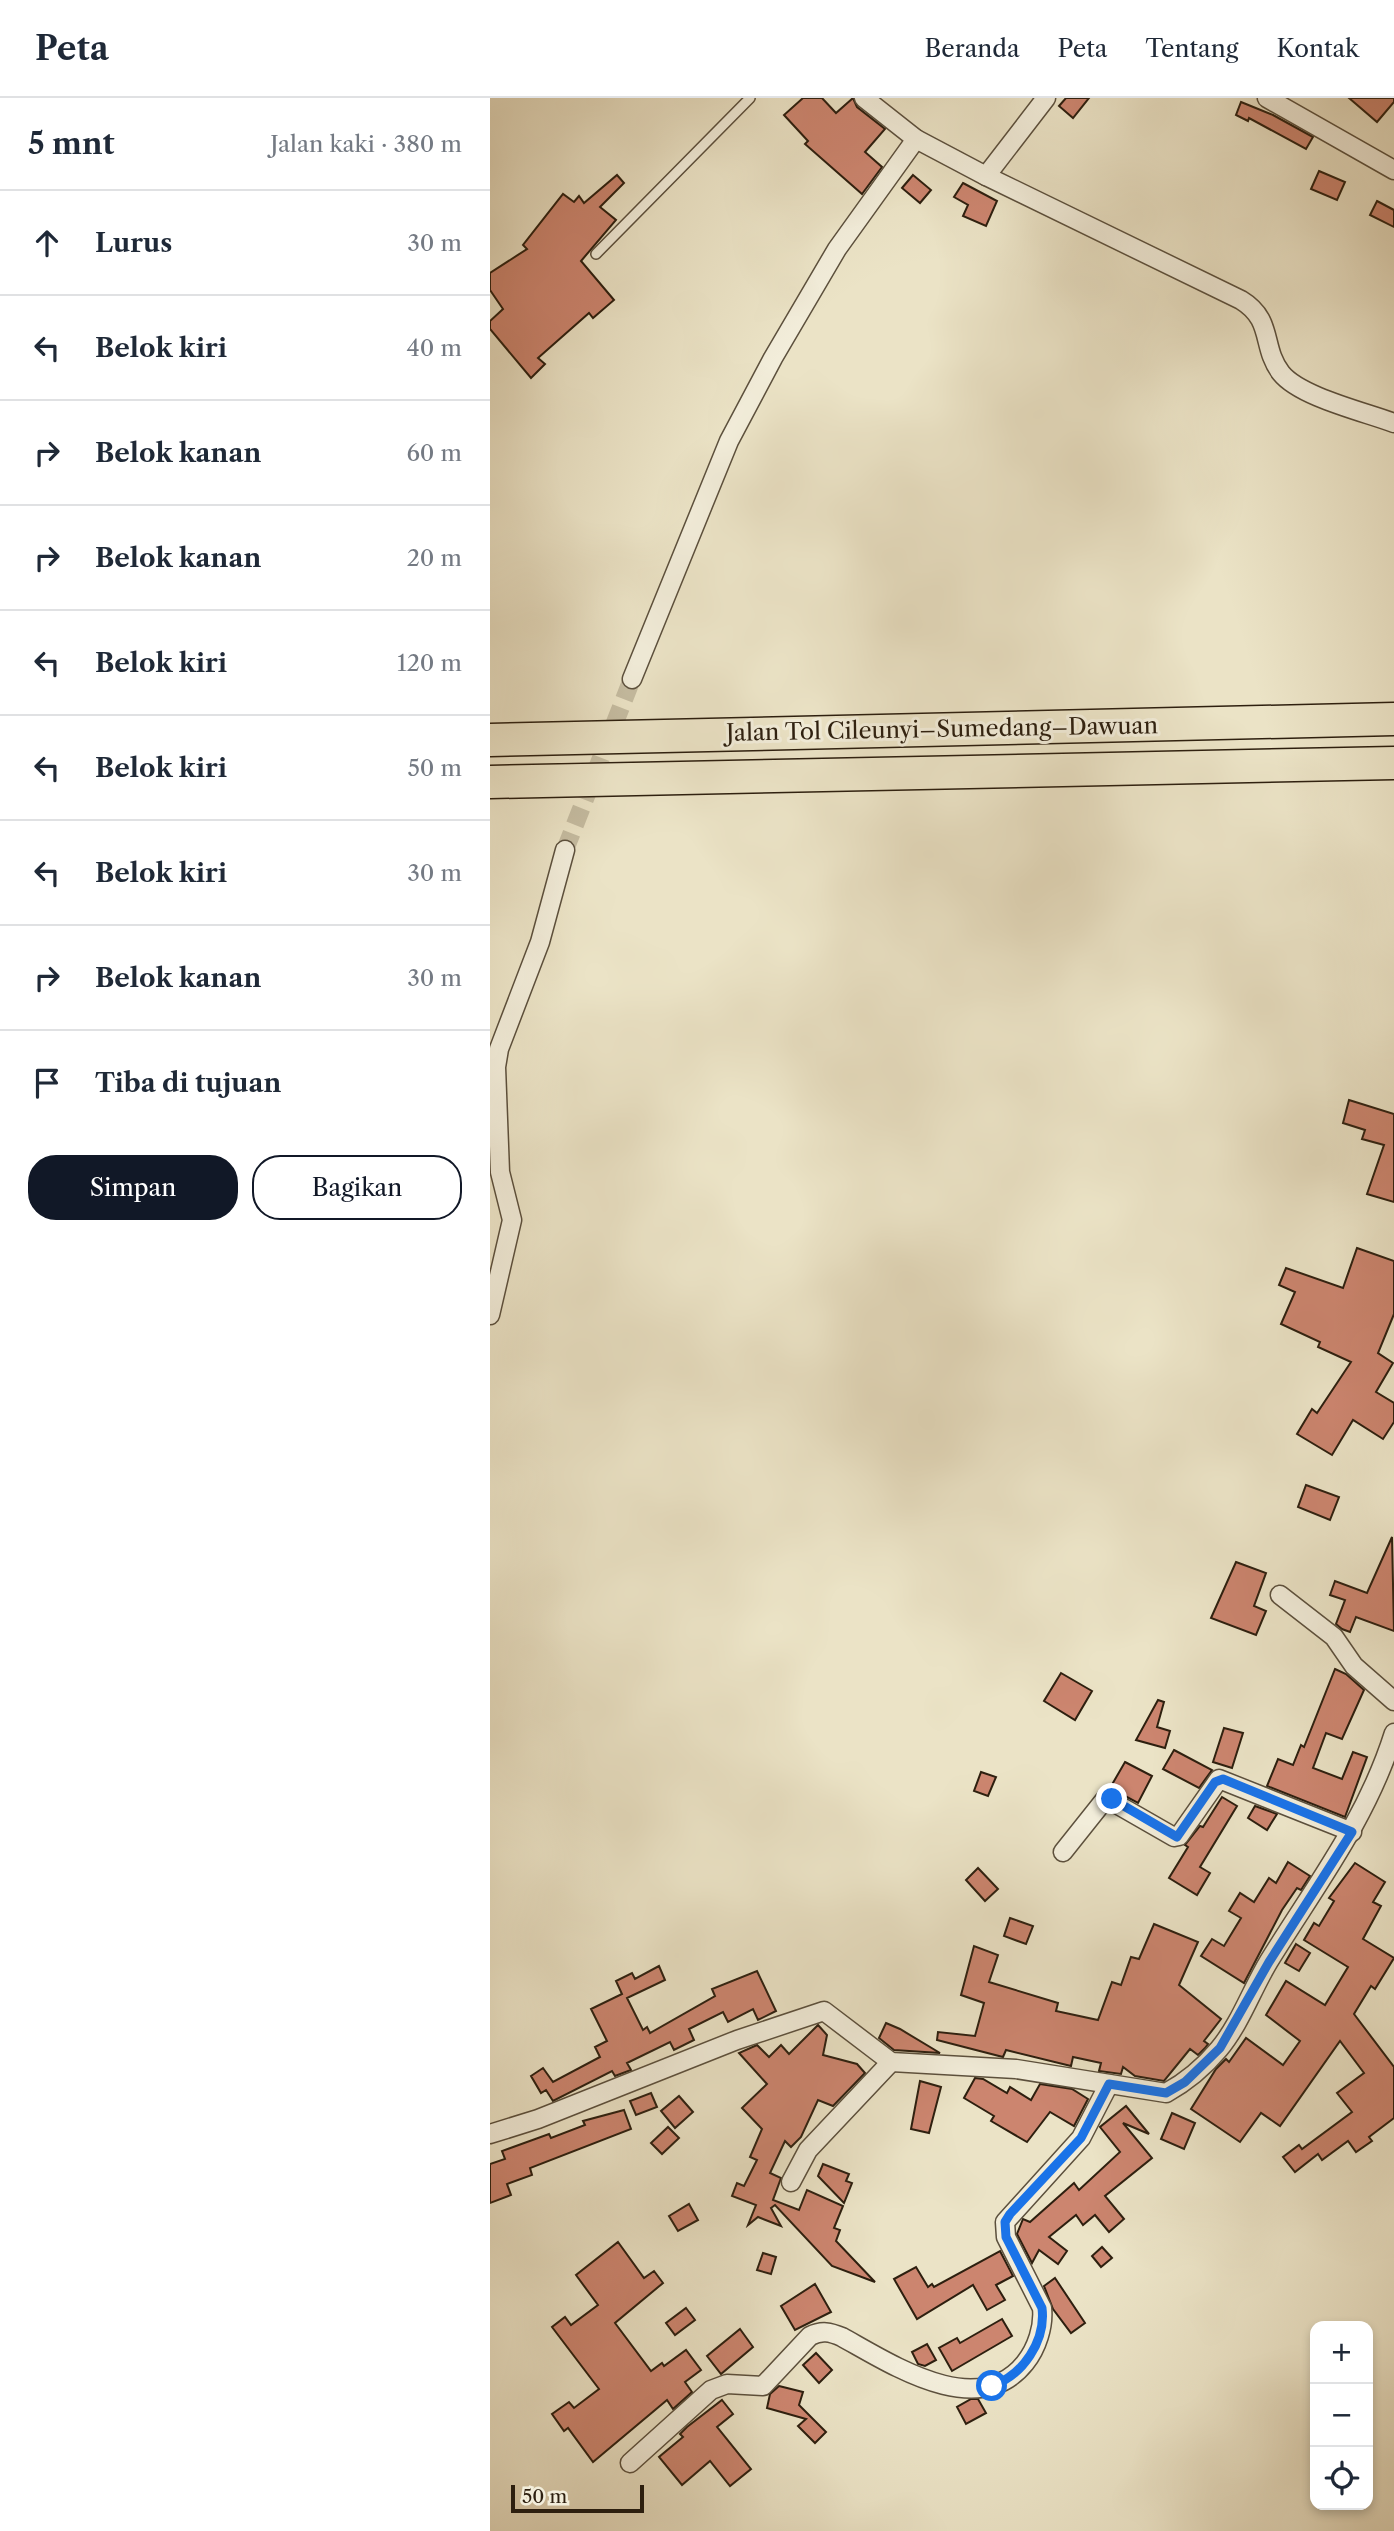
<!DOCTYPE html>
<html lang="id">
<meta charset="utf-8">
<style>
body{margin:0;font-family:"Libre Caslon Text",serif;background:#f6f6f7;color:#1f2937}
.controls{position:absolute;right:21px;bottom:21px;display:grid;overflow:hidden;border-radius:14px;box-shadow:0 4px 10px #0003}
.controls button{width:63px;height:63px;display:grid;place-items:center;padding:0;border:0;border-bottom:2px solid #e0e1e3;background:#fff;color:#1f2937;font:35px sans-serif}
.scale{position:absolute;left:21px;bottom:18px;width:133px;box-sizing:border-box;padding-left:7px;border:4px solid #2d1f0f;border-top:0;font-size:19px;line-height:24px;white-space:nowrap;color:#2d1f0f;-webkit-text-stroke:5px #f2edda;paint-order:stroke}
.stop{position:absolute;width:21px;height:21px;margin:-16px;border:5px solid #1a73e8;border-radius:50%;background:#fff}
.stop.end{background:#1a73e8;border-color:#fff;box-shadow:0 2px 7px #0008}
.list{margin:0;padding:0;list-style:none}
h2{display:flex;justify-content:space-between;align-items:center;height:91px;margin:0;padding:0 28px;font-size:30px}
h2 small{font-size:23px;font-weight:400;color:#747a83}
.list li{display:grid;grid-template-columns:46px 1fr auto;gap:21px;align-items:center;box-sizing:border-box;height:105px;padding:0 28px;border-top:2px solid #e0e1e3}
.list b{display:block;font-size:26px;white-space:nowrap}
.list em{font-size:23px;font-style:normal;color:#747a83}
.actions{display:flex;gap:14px;padding:21px 28px}
.actions a{flex:1;padding:16px 0;border:2px solid #111827;border-radius:28px;text-align:center;font-size:24px;color:#111827}
.actions .main{background:#111827;color:#fff}
.icon{flex:none;width:38px;height:38px;fill:none;stroke:currentColor;stroke-width:2;stroke-linecap:round;stroke-linejoin:round}
.map{position:relative;flex:none;width:904px;height:2433px;overflow:hidden}
header{display:flex;align-items:center;gap:42px;box-sizing:border-box;height:98px;padding:0 35px;background:#fff;border-bottom:2px solid #e0e1e3}
header strong{font-size:33px}
nav{display:flex;gap:38px;margin-inline-start:auto;font-size:24px}
main{display:flex}
aside{flex:1;background:#fff}
.map>svg:first-child{display:block}
</style>
<header>
<strong>Peta</strong>
<nav><a>Beranda</a><a>Peta</a><a>Tentang</a><a>Kontak</a></nav>
</header>
<main>
<aside>
<h2>5 mnt<small>Jalan kaki · 380 m</small></h2>
<ul class="list">
<li><svg class="icon" aria-label="ahead" viewBox="0 0 24 24"><path d="M12 20V5M6 11l6-6 6 6"/></svg><div><b>Lurus</b></div><em>30 m</em></li>
<li><svg class="icon" aria-label="left" viewBox="0 0 24 24"><path d="M17 20v-9H6M10 6l-5 5 5 5"/></svg><div><b>Belok kiri</b></div><em>40 m</em></li>
<li><svg class="icon" aria-label="right" viewBox="0 0 24 24"><path d="M7 20v-9h11M14 6l5 5-5 5"/></svg><div><b>Belok kanan</b></div><em>60 m</em></li>
<li><svg class="icon" aria-label="right" viewBox="0 0 24 24"><path d="M7 20v-9h11M14 6l5 5-5 5"/></svg><div><b>Belok kanan</b></div><em>20 m</em></li>
<li><svg class="icon" aria-label="left" viewBox="0 0 24 24"><path d="M17 20v-9H6M10 6l-5 5 5 5"/></svg><div><b>Belok kiri</b></div><em>120 m</em></li>
<li><svg class="icon" aria-label="left" viewBox="0 0 24 24"><path d="M17 20v-9H6M10 6l-5 5 5 5"/></svg><div><b>Belok kiri</b></div><em>50 m</em></li>
<li><svg class="icon" aria-label="left" viewBox="0 0 24 24"><path d="M17 20v-9H6M10 6l-5 5 5 5"/></svg><div><b>Belok kiri</b></div><em>30 m</em></li>
<li><svg class="icon" aria-label="right" viewBox="0 0 24 24"><path d="M7 20v-9h11M14 6l5 5-5 5"/></svg><div><b>Belok kanan</b></div><em>30 m</em></li>
<li><svg class="icon" aria-label="arrive" viewBox="0 0 24 24"><path d="M6 21V4h12l-3 4 3 4H6"/></svg><div><b>Tiba di tujuan</b></div></li>
</ul>
<div class="actions"><a class="main">Simpan</a><a>Bagikan</a></div>
</aside>
<div class="map">
<svg width="904" height="2433" viewBox="0 0 904 2433">
<rect width="100%" height="100%" fill="#ebe3c6"/>
<filter id="stains"><feTurbulence type="fractalNoise" baseFrequency=".00286" numOctaves="4"/><feColorMatrix values="0 0 0 0 .2 0 0 0 0 .09 0 0 0 0 .02 0 0 0 .5 -.17"/></filter>
<radialGradient id="worn" r=".72"><stop offset=".6" stop-color="#630" stop-opacity="0"/><stop offset="1" stop-color="#630" stop-opacity=".3"/></radialGradient>
<g fill="#cc856f" stroke="#2d1f0f" stroke-width="2">
<path d="M 313,0 L 332,0 L 346,15 L 363,0 L 367,9 L 395,31 L 375,54 L 392,69 L 372,96 L 315,46 L 318,43 L 294,17 Z"/>
<path d="M 576,0 L 599,0 L 583,20 L 569,8 Z"/>
<path d="M 859,0 L 904,0 L 904,4 L 887,24 Z"/>
<path d="M 751,4 L 783,17 L 823,39 L 816,51 L 759,20 L 758,23 L 746,17 Z"/>
<path d="M 829,73 L 855,84 L 847,102 L 821,91 Z"/>
<path d="M 127,77 L 134,85 L 110,109 L 126,122 L 91,163 L 124,202 L 103,220 L 99,215 L 48,260 L 55,266 L 41,280 L 0,231 L 0,223 L 13,211 L 0,192 L 0,175 L 37,151 L 33,147 L 73,96 L 84,104 L 89,98 L 94,105 Z"/>
<path d="M 423,77 L 441,92 L 430,105 L 412,90 Z"/>
<path d="M 473,85 L 507,103 L 496,128 L 473,118 L 478,107 L 464,99 Z"/>
<path d="M 887,103 L 904,112 L 904,129 L 880,117 Z"/>
<path d="M 859,1002 L 904,1016 L 904,1104 L 877,1096 L 894,1047 L 872,1041 L 875,1032 L 853,1025 Z"/>
<path d="M 867,1150 L 904,1163 L 904,1216 L 888,1255 L 903,1265 L 886,1294 L 904,1305 L 904,1324 L 893,1341 L 863,1322 L 842,1357 L 807,1336 L 822,1311 L 827,1315 L 861,1264 L 828,1249 L 830,1244 L 791,1226 L 805,1194 L 789,1187 L 796,1170 L 853,1190 Z"/>
<path d="M 816,1387 L 849,1399 L 840,1422 L 808,1409 Z"/>
<path d="M 902,1439 L 904,1533 L 866,1519 L 860,1534 L 852,1531 L 846,1526 L 855,1502 L 840,1497 L 845,1483 L 877,1495 Z"/>
<path d="M 746,1464 L 776,1475 L 764,1508 L 776,1513 L 766,1537 L 721,1520 Z"/>
<path d="M 845,1571 L 856,1576 L 874,1592 L 852,1641 L 836,1635 L 823,1670 L 852,1681 L 863,1654 L 877,1659 L 855,1719 L 777,1688 L 788,1661 L 803,1667 L 811,1647 L 814,1649 Z"/>
<path d="M 571,1575 L 602,1593 L 585,1622 L 554,1603 Z"/>
<path d="M 668,1602 L 674,1604 L 667,1629 L 680,1633 L 675,1650 L 646,1642 Z"/>
<path d="M 734,1630 L 753,1635 L 742,1670 L 723,1664 Z"/>
<path d="M 684,1652 L 722,1672 L 709,1690 L 673,1671 Z"/>
<path d="M 635,1664 L 662,1678 L 648,1705 L 620,1690 Z"/>
<path d="M 491,1674 L 506,1679 L 498,1698 L 484,1693 Z"/>
<path d="M 732,1699 L 747,1708 L 710,1769 L 720,1775 L 707,1797 L 679,1780 L 698,1749 L 695,1747 L 710,1728 L 713,1729 Z"/>
<path d="M 765,1708 L 787,1716 L 777,1732 L 758,1720 Z"/>
<path d="M 798,1764 L 820,1778 L 811,1792 L 807,1790 L 792,1812 L 754,1885 L 711,1858 L 722,1841 L 734,1848 L 751,1820 L 739,1813 L 750,1795 L 764,1804 L 779,1780 L 786,1785 Z"/>
<path d="M 865,1765 L 895,1784 L 883,1804 L 891,1808 L 873,1841 L 904,1860 L 885,1891 L 881,1888 L 864,1916 L 904,1969 L 904,2020 L 879,2039 L 882,2043 L 866,2054 L 858,2043 L 832,2062 L 828,2056 L 805,2074 L 793,2059 L 809,2047 L 812,2051 L 862,2014 L 847,1995 L 874,1975 L 850,1943 L 790,2028 L 771,2015 L 750,2044 L 701,2011 L 726,1971 L 736,1961 L 739,1964 L 756,1940 L 793,1967 L 810,1943 L 776,1917 L 796,1883 L 835,1907 L 858,1869 L 814,1842 L 824,1825 L 829,1828 L 844,1803 L 839,1800 Z"/>
<path d="M 488,1770 L 508,1791 L 495,1803 L 476,1782 Z"/>
<path d="M 520,1820 L 543,1828 L 536,1846 L 514,1838 Z"/>
<path d="M 664,1826 L 708,1844 L 689,1887 L 731,1921 L 714,1943 L 718,1946 L 715,1950 L 708,1957 L 700,1951 L 674,1983 L 645,1978 L 633,1969 L 631,1976 L 609,1973 L 611,1965 L 583,1959 L 581,1968 L 516,1952 L 513,1959 L 447,1942 L 448,1934 L 485,1938 L 494,1905 L 471,1897 L 484,1848 L 508,1857 L 499,1884 L 568,1905 L 566,1913 L 608,1922 L 622,1884 L 631,1887 L 641,1859 L 649,1861 Z"/>
<path d="M 806,1846 L 820,1855 L 809,1873 L 795,1865 Z"/>
<path d="M 169,1868 L 175,1882 L 137,1900 L 153,1932 L 157,1929 L 160,1935 L 225,1898 L 222,1891 L 267,1873 L 286,1913 L 268,1922 L 263,1911 L 238,1924 L 233,1914 L 199,1931 L 204,1942 L 184,1952 L 180,1944 L 137,1965 L 141,1972 L 125,1978 L 122,1973 L 63,2003 L 56,1992 L 51,1995 L 41,1978 L 53,1970 L 63,1984 L 110,1959 L 105,1949 L 117,1943 L 101,1911 L 132,1896 L 126,1883 L 142,1875 L 145,1881 Z"/>
<path d="M 396,1925 L 410,1931 L 450,1955 L 404,1952 L 389,1940 Z"/>
<path d="M 328,1927 L 337,1937 L 333,1957 L 367,1966 L 375,1975 L 343,2008 L 328,2002 L 311,2039 L 301,2049 L 295,2043 L 280,2075 L 291,2080 L 283,2102 L 309,2112 L 317,2092 L 353,2108 L 344,2130 L 350,2132 L 346,2143 L 385,2184 L 342,2168 L 285,2107 L 281,2110 L 291,2128 L 268,2119 L 258,2127 L 266,2107 L 242,2098 L 247,2085 L 254,2088 L 267,2062 L 260,2059 L 272,2031 L 252,2010 L 277,1986 L 249,1955 L 267,1947 L 279,1959 L 291,1947 L 299,1956 Z"/>
<path d="M 485,1980 L 493,1981 L 517,1995 L 520,1989 L 541,2002 L 550,1986 L 582,1991 L 598,2001 L 584,2028 L 560,2014 L 537,2044 L 501,2023 L 504,2018 L 474,2000 Z"/>
<path d="M 430,1983 L 451,1989 L 439,2035 L 421,2031 Z"/>
<path d="M 161,1995 L 167,2009 L 146,2017 L 140,2003 Z"/>
<path d="M 189,1998 L 203,2014 L 185,2030 L 171,2013 Z"/>
<path d="M 636,2008 L 659,2036 L 633,2025 L 662,2060 L 615,2098 L 634,2121 L 619,2134 L 605,2117 L 593,2127 L 586,2117 L 559,2139 L 577,2153 L 568,2166 L 549,2152 L 542,2165 L 527,2136 L 533,2121 L 540,2124 L 584,2085 L 589,2092 L 630,2054 L 610,2029 Z"/>
<path d="M 134,2012 L 141,2031 L 40,2070 L 42,2077 L 17,2086 L 21,2097 L 0,2105 L 0,2066 L 15,2061 L 12,2053 L 59,2036 L 61,2040 L 95,2027 L 93,2023 Z"/>
<path d="M 682,2015 L 705,2025 L 694,2051 L 671,2041 Z"/>
<path d="M 178,2029 L 189,2040 L 172,2056 L 161,2045 Z"/>
<path d="M 333,2066 L 359,2076 L 356,2083 L 362,2085 L 354,2105 L 328,2078 Z"/>
<path d="M 199,2106 L 208,2122 L 188,2133 L 179,2118 Z"/>
<path d="M 128,2144 L 154,2180 L 164,2173 L 173,2185 L 125,2225 L 161,2273 L 172,2265 L 174,2268 L 196,2252 L 211,2272 L 195,2284 L 202,2294 L 183,2311 L 177,2302 L 103,2364 L 78,2330 L 74,2333 L 62,2316 L 79,2304 L 84,2310 L 109,2291 L 62,2229 L 75,2219 L 81,2227 L 108,2207 L 86,2177 Z"/>
<path d="M 612,2149 L 622,2160 L 611,2169 L 602,2158 Z"/>
<path d="M 510,2153 L 523,2178 L 506,2187 L 515,2202 L 497,2212 L 483,2187 L 427,2221 L 404,2181 L 426,2169 L 438,2189 L 442,2186 L 444,2189 Z"/>
<path d="M 273,2155 L 286,2159 L 281,2176 L 267,2172 Z"/>
<path d="M 565,2180 L 595,2225 L 581,2235 L 563,2211 L 554,2188 Z"/>
<path d="M 325,2186 L 341,2214 L 305,2232 L 291,2208 Z"/>
<path d="M 196,2210 L 205,2222 L 185,2237 L 176,2225 Z"/>
<path d="M 512,2221 L 522,2238 L 462,2273 L 449,2250 L 467,2240 L 470,2245 Z"/>
<path d="M 250,2231 L 263,2249 L 231,2276 L 217,2258 Z"/>
<path d="M 437,2246 L 446,2262 L 435,2268 L 428,2266 L 422,2254 Z"/>
<path d="M 326,2255 L 342,2272 L 329,2285 L 313,2267 Z"/>
<path d="M 289,2288 L 313,2294 L 309,2307 L 336,2334 L 325,2345 L 308,2328 L 316,2321 L 277,2310 L 280,2296 Z"/>
<path d="M 481,2301 L 488,2301 L 496,2315 L 476,2326 L 467,2309 Z"/>
<path d="M 232,2302 L 243,2316 L 227,2329 L 261,2371 L 240,2388 L 220,2363 L 192,2387 L 169,2359 L 193,2339 L 190,2336 L 197,2329 Z"/>
</g>
<g fill="none" stroke-linecap="round" stroke-linejoin="round">
<path stroke="#c5bca1" stroke-width="18" stroke-dasharray="18 9" stroke-linecap="butt" d="M 75,752 L 142,581"/>
<g stroke="#5c503d" stroke-width="12">
<path id="service" d="M 106,156 L 260,0"/>
</g>
<g stroke="#5c503d" stroke-width="21">
<g id="minor">
<path d="M 374,0 L 426,41 L 496,78 L 556,0"/>
<path d="M 777,0 L 904,72"/>
<path d="M 496,78 L 751,202 C 784,222 771,249 791,275 C 810,299 875,314 904,325"/>
<path d="M 142,581 L 239,343 L 283,260 L 347,151 L 426,41"/>
<path d="M 0,1217 L 22,1122 L 10,1074 L 6,969 L 9,951 L 50,844 L 75,752"/>
<path d="M 790,1497 L 844,1539 L 864,1568 L 904,1603"/>
<path d="M 573,1754 L 616,1700 L 684,1739 L 689,1738 L 729,1681 L 862,1734"/>
<path d="M 0,2036 L 48,2021 L 247,1942 L 334,1913 L 401,1964 L 526,1971 L 676,1995 C 696,1984 714,1969 729,1951 C 750,1926 762,1891 779,1863 C 826,1787 877,1721 904,1635"/>
<path d="M 301,2084 L 318,2052 L 401,1964"/>
<path d="M 140,2365 L 221,2292 L 237,2286 L 273,2288 L 320,2238 C 332,2232 340,2234 352,2239 C 401,2266 488,2324 535,2265 C 547,2250 554,2228 552,2210 L 516,2139 L 515,2124 L 591,2040 L 619,1986"/>
</g>
</g>
<g stroke="#2d1f0f" stroke-width="35">
<g id="motorway">
<path d="M 0,642 L 904,621"/>
<path d="M 0,684 L 904,665"/>
</g>
</g>
<use href="#service" stroke="#f2edda" stroke-width="9"/>
<use href="#minor" stroke="#f2edda" stroke-width="18"/>
<use href="#motorway" stroke="#ebe3c6" stroke-width="32"/>
</g>
<g fill="none" stroke-linecap="round" stroke-linejoin="round">
<path stroke="#1a73e8" stroke-width="9" d="M 502,2288 C 533,2277 556,2243 552,2210 L 516,2139 L 515,2124 L 520,2116 L 591,2040 L 619,1986 L 676,1995 L 695,1984 L 730,1950 L 779,1864 L 862,1734 L 733,1681 L 725,1684 L 687,1739 L 622,1701"/>
</g>
<g text-anchor="middle" stroke-width="6" stroke-linejoin="round" paint-order="stroke">
<g font-size="23" fill="#2d1f0f" stroke="#f2edda">
<text transform="translate(452 631) rotate(-1)" y="8">Jalan Tol Cileunyi–Sumedang–Dawuan</text>
</g>
</g>
<rect width="100%" height="100%" filter="url(#stains)"/>
<rect width="100%" height="100%" fill="url(#worn)"/>
</svg>
<div class="controls">
<button>+</button>
<button>−</button>
<button><svg class="icon" aria-label="locate" viewBox="0 0 24 24"><circle cx="12" cy="12" r="6"/><path d="M12 2v4M12 18v4M2 12h4M18 12h4"/></svg></button>
</div>
<div class="scale">50 m</div>
<div class="stop" style="left:502px;top:2288px"></div>
<div class="stop end" style="left:622px;top:1701px"></div>
</div>
</main>
